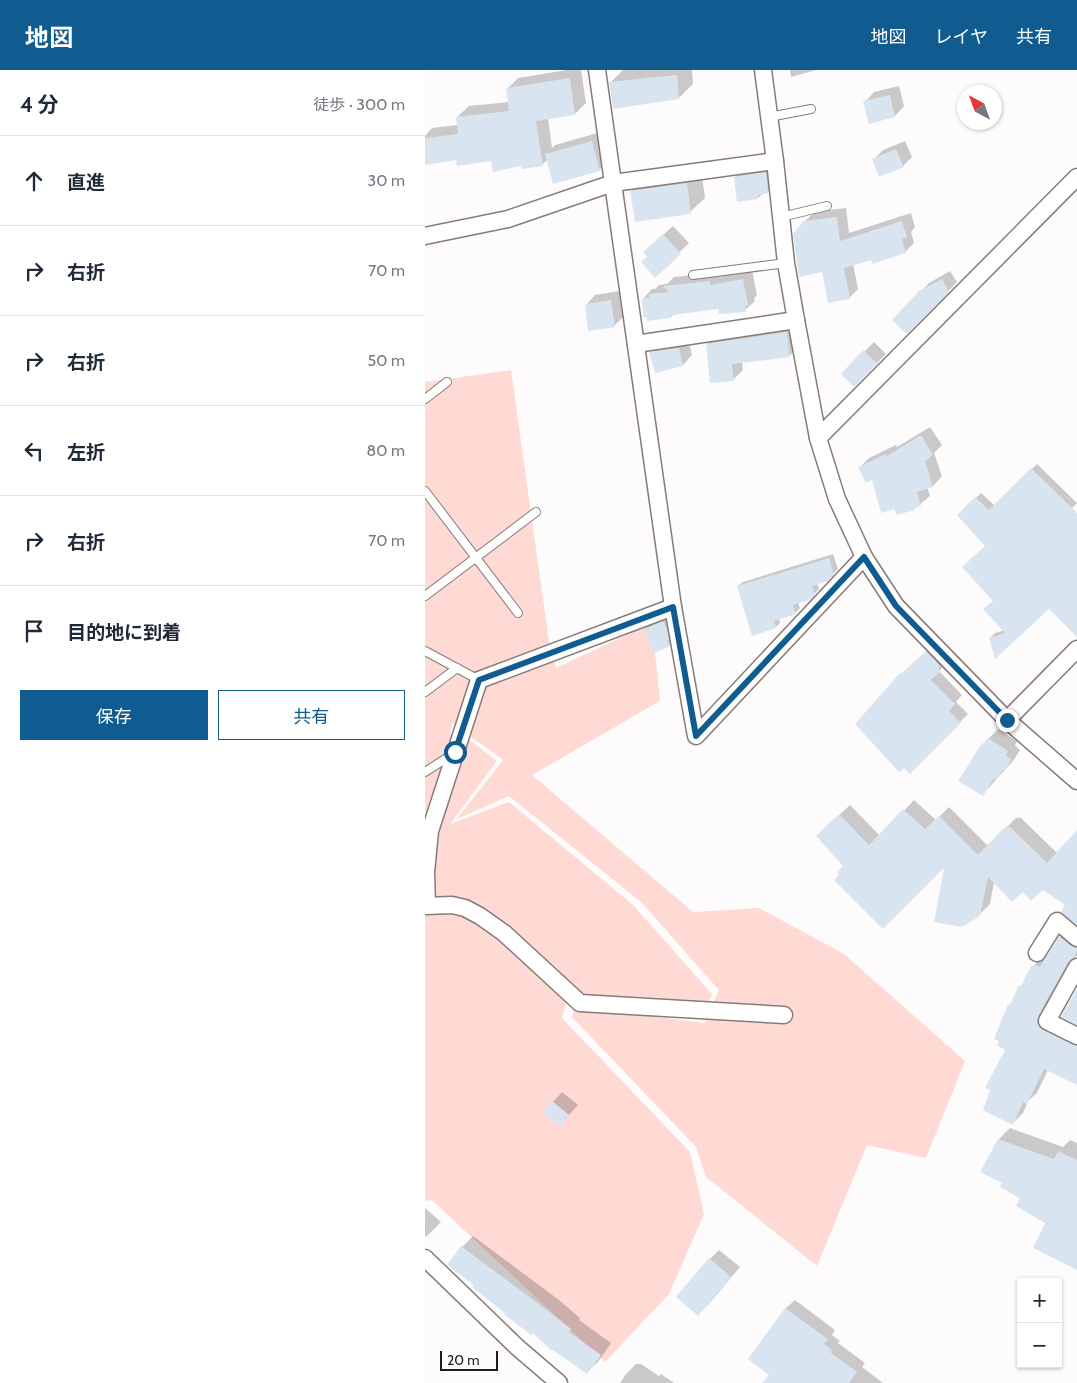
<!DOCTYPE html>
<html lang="ja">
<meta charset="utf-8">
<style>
body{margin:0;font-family:Cabin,"Noto Sans JP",sans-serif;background:#f2f2f3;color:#1f2937}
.controls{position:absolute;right:15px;bottom:15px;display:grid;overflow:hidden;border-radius:0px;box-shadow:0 1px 4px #0004}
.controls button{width:45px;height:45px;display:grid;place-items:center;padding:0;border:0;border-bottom:1px solid #e0e1e3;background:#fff;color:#1f2937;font:25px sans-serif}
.compass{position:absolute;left:532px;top:15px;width:45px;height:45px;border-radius:50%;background:#fff;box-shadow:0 1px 4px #0004;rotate:319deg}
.scale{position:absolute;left:15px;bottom:12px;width:58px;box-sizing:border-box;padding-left:5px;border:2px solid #201b1b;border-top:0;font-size:14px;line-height:18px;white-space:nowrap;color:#201b1b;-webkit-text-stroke:4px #fff;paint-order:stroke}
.stop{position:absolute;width:15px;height:15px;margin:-11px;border:4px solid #105b8f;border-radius:50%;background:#fff}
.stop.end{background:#105b8f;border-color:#fff;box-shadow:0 1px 5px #0008}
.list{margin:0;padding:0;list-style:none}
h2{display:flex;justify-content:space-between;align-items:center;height:65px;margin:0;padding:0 20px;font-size:21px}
h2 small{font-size:16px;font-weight:400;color:#747a83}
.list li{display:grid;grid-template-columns:32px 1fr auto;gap:15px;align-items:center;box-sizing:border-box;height:90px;padding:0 20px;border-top:1px solid #e0e1e3}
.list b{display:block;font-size:19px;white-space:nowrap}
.list em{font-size:16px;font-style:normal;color:#747a83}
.actions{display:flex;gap:10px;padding:15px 20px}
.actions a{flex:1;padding:11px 0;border:1px solid #105b8f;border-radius:0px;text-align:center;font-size:18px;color:#105b8f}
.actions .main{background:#105b8f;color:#fff}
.icon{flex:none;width:28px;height:28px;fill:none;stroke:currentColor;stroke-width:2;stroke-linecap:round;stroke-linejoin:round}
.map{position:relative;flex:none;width:652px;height:1313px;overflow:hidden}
header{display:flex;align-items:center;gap:30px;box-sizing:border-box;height:70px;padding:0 25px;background:#105b8f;color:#fff}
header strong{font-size:24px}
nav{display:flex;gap:28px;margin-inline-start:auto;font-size:18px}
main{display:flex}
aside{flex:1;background:#fff}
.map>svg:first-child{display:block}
</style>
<header>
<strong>地図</strong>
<nav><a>地図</a><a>レイヤ</a><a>共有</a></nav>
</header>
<main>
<aside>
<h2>4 分<small>徒歩 · 300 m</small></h2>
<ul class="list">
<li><svg class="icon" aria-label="ahead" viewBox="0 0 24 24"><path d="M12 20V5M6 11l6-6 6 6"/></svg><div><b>直進</b></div><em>30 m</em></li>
<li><svg class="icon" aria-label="right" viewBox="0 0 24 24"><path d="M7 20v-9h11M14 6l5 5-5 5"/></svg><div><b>右折</b></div><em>70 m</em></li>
<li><svg class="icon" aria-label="right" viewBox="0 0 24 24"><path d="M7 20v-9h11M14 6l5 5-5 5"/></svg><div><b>右折</b></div><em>50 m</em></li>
<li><svg class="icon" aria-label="left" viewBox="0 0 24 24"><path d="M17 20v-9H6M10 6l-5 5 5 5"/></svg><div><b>左折</b></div><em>80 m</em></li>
<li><svg class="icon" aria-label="right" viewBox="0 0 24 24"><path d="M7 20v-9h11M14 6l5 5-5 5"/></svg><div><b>右折</b></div><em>70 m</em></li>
<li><svg class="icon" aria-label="arrive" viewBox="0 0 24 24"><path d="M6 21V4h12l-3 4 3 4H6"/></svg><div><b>目的地に到着</b></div></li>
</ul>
<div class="actions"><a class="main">保存</a><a>共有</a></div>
</aside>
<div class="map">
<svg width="652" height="1313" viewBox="0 0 652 1313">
<rect width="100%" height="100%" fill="#fdfbfb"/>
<g fill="#ffdad5">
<path d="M 86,300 L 125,579 L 131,598 L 227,553 L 235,631 L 107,705 L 268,842 L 334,838 L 419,884 L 540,991 L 501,1088 L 442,1075 L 392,1196 L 281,1107 L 271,1077 L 147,947 L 150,937 L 280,953 L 294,920 L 216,832 L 84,726 L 32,749 L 78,690 L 27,653 L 0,832 L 0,312 Z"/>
<path d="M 30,659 L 72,691 L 25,754 L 84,732 L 208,835 L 287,924 L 279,944 L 143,927 L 137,948 L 265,1082 L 279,1144 L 244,1224 L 180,1292 L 7,1130 L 0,1131 L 0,845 Z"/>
</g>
<g fill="#0003">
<path d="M 142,0 L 156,0 L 161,33 L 150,44 L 123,48 L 127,78 L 130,75 L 176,62 L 184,91 L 174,100 L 122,90 L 117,95 L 67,90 L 32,89 L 0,93 L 0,66 L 7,58 L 33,55 L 32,47 L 44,36 L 84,32 L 82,19 L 93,8 Z"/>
<path d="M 198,0 L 267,0 L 268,14 L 254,28 L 185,13 Z"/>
<path d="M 365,0 L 391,0 L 366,7 Z"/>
<path d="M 474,16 L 479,36 L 470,46 L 440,32 L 449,22 Z"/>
<path d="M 480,71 L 487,87 L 478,96 L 448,90 L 458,80 Z"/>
<path d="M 350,94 L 352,112 L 343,122 L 338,123 L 333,128 L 310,107 L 319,98 Z"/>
<path d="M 276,100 L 280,128 L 265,142 L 207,121 L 221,107 Z"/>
<path d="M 421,138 L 424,163 L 486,143 L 490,157 L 486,162 L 489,173 L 480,182 L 447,189 L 428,194 L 433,219 L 424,228 L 398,200 L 380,151 L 390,142 Z"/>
<path d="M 248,156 L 264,173 L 230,206 L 229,173 Z"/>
<path d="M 327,200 L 332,225 L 329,228 L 330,231 L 320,240 L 294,238 L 250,243 L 246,247 L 218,229 L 227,219 L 230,219 L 234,215 L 242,214 L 249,207 L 294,202 L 294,207 Z"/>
<path d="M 525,201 L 532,212 L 482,263 L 469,250 L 504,213 Z"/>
<path d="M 195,221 L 199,246 L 189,256 L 161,235 L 170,225 Z"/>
<path d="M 371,253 L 374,277 L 364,286 L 317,291 L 318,300 L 308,310 L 282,274 L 291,265 Z"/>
<path d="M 263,269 L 267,285 L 258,295 L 226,283 L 235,273 Z"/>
<path d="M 449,272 L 461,284 L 429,316 L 417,304 Z"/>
<path d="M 505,357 L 517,375 L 509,383 L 517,406 L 508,416 L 502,417 L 505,426 L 489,439 L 435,397 L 444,388 L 471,375 L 472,377 Z"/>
<path d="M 612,394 L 652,433 L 643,442 L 652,451 L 652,551 L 624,538 L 571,587 L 565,568 L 570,563 L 580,560 L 569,530 L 561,476 L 533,445 L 556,423 L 570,436 Z"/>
<path d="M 408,484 L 413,499 L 402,510 L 392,513 L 394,519 L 384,529 L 373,533 L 375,538 L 370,543 L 354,548 L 355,553 L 351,557 L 313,516 L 318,512 Z"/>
<path d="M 248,543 L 253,566 L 244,575 L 220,559 L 230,550 Z"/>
<path d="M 510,574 L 523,592 L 514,601 L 537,625 L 531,632 L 543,644 L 485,702 L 476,604 Z"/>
<path d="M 573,659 L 592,671 L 590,675 L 595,680 L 588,691 L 558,724 L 535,710 L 558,674 Z"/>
<path d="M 489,730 L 511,750 L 524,737 L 563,776 L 592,747 L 593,749 L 595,747 L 633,784 L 652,762 L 652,854 L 642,835 L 617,818 L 598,820 L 569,812 L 565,834 L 554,845 L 520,794 L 416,805 L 419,796 L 392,766 L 425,735 L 455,766 Z"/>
<path d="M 645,857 L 652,862 L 652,886 L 650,887 L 623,935 L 621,941 L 652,962 L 652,1014 L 623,1000 L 612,1023 L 603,1031 L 598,1043 L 588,1053 L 582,979 L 576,970 L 577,949 L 607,897 L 617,887 L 620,885 L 623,886 L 635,867 Z"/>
<path d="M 137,1022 L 153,1035 L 135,1055 L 119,1042 Z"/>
<path d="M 585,1058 L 638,1077 L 645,1070 L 652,1073 L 652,1199 L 622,1152 L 579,1113 L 574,1069 Z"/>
<path d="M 0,1138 L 16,1152 L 1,1167 L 0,1166 Z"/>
<path d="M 48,1166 L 134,1230 L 155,1248 L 154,1250 L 186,1273 L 173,1292 L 162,1302 L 82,1242 L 50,1215 L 24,1195 L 37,1177 Z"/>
<path d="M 294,1180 L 315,1197 L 283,1235 L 285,1189 Z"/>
<path d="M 370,1230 L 410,1260 L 407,1265 L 415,1271 L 413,1273 L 440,1293 L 437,1297 L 458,1313 L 339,1313 L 346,1305 L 324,1288 L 361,1238 Z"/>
<path d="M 211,1294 L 216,1294 L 234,1306 L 236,1304 L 249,1313 L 195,1313 L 201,1304 Z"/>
</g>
<g fill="#d8e5f1">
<path d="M 252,5 L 254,29 L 188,39 L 184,12 Z"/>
<path d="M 145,8 L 150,45 L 111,51 L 118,96 L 97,99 L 96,96 L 68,102 L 66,91 L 32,96 L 31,90 L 0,95 L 0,68 L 33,64 L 31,47 L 84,41 L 81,18 Z"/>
<path d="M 465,25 L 470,47 L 444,54 L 438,31 Z"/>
<path d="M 167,71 L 175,101 L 128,114 L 120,84 Z"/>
<path d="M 471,79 L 479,97 L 454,107 L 447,89 Z"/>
<path d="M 341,102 L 343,123 L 333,125 L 333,129 L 312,132 L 309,107 Z"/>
<path d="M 262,113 L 266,144 L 210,152 L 205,121 Z"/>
<path d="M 412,147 L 415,171 L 477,151 L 482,167 L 477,169 L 481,183 L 447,194 L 446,190 L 419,198 L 425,229 L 403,233 L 397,202 L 374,207 L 368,164 L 379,151 Z"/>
<path d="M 238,164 L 256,184 L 230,208 L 216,192 L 222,187 L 218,182 Z"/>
<path d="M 318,209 L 323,235 L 320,236 L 321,242 L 294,244 L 293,239 L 248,245 L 246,245 L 246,248 L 222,251 L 222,247 L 218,247 L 217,228 L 224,228 L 224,224 L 244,222 L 238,216 L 285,211 L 285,215 Z"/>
<path d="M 517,209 L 524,222 L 482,264 L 467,250 L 494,221 Z"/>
<path d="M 186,230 L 190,257 L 163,261 L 160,234 Z"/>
<path d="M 362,262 L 365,287 L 307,294 L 309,311 L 285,313 L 281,274 Z"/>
<path d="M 254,278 L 258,296 L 230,303 L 224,282 Z"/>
<path d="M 438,280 L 452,294 L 429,317 L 416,304 Z"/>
<path d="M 496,365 L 508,385 L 500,391 L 508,417 L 492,422 L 496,436 L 489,438 L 490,440 L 472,445 L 469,439 L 456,443 L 447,410 L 441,413 L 433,397 L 461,384 L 462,386 Z"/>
<path d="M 606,398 L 652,443 L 652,567 L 624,539 L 570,589 L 564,568 L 580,563 L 558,539 L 568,531 L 537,497 L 560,476 L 532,445 L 550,427 L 564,440 Z"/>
<path d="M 404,488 L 409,505 L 403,511 L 387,516 L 390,525 L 385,530 L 368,535 L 371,544 L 349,551 L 351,558 L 327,566 L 312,516 Z"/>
<path d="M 238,551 L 242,559 L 244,570 L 242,570 L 245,576 L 229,583 L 219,559 Z"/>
<path d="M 501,581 L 515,596 L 513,598 L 516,601 L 506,610 L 530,634 L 524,641 L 536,653 L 485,704 L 479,698 L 474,702 L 430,654 L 475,603 L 476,604 Z"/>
<path d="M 563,668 L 583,681 L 581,685 L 586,690 L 579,702 L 577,701 L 571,710 L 569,708 L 558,726 L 533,711 L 557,673 L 558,674 Z"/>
<path d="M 478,739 L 500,759 L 514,746 L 553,785 L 581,756 L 583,758 L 584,756 L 622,793 L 652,760 L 652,855 L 636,842 L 640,835 L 618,820 L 606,831 L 598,822 L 587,832 L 563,807 L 555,846 L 537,857 L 509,852 L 519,798 L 458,859 L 409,810 L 414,805 L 412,802 L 418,796 L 391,766 L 414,744 L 444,775 Z"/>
<path d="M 634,866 L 646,876 L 652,878 L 652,881 L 649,888 L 643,892 L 613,946 L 612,952 L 614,957 L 618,960 L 652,976 L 652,1015 L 619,999 L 602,1034 L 598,1032 L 588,1055 L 558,1040 L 565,1020 L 560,1018 L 580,980 L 572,975 L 574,971 L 569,969 L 583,934 L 585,935 L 594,915 L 596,916 L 606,896 L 608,897 L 609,894 L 615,897 Z"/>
<path d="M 651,920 L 652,921 L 652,955 L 636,947 Z"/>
<path d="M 127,1031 L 144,1045 L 135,1056 L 118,1042 Z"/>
<path d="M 573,1069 L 629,1089 L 633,1081 L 652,1090 L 652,1200 L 608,1178 L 620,1153 L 591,1136 L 595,1128 L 575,1117 L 577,1113 L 555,1102 Z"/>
<path d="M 36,1176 L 123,1241 L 146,1259 L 144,1262 L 176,1285 L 162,1304 L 128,1280 L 127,1281 L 108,1263 L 106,1265 L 79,1244 L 80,1243 L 47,1217 L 49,1215 L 22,1195 Z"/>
<path d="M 284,1188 L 306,1207 L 273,1246 L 251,1227 Z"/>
<path d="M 360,1238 L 403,1269 L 399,1274 L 407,1280 L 406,1283 L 432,1302 L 424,1313 L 337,1313 L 344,1305 L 323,1289 Z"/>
</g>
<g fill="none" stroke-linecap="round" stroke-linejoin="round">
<g stroke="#857b79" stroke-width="10">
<g id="lane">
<path d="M 344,47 L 386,39"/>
<path d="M 356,147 L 402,136"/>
<path d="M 268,205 L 361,193"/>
<path d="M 0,329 L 22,312"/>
<path d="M 0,421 L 93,543"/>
<path d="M 0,526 L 111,442"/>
<path d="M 0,581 L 54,610"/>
<path d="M 0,622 L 32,598"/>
<path d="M 0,702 L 28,684"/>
</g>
</g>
<g stroke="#857b79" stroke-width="19">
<g id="street">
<path d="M 172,0 L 248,537 L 271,666 L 439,487"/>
<path d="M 338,0 L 350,91 L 361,193 L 371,250 L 393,368 L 412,429 L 439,487 L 471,536 L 582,650 L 652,711"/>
<path d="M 0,166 L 83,149 L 188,113 L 350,91"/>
<path d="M 211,274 L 371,250"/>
<path d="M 393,368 L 652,107"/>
<path d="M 582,650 L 652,579"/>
<path d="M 2,835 L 1,802 L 5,761 L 54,610 L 248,537"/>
<path d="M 0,836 L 27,835 L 40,838 L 55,846 L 79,863 L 155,933 L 359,945"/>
<path d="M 612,883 L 632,851 L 652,868"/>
<path d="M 652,897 L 622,951 L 652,966"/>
<path d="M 0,1188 L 92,1277 L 134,1313"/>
</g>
</g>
<use href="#lane" stroke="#fff" stroke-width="8"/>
<use href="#street" stroke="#fff" stroke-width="16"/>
</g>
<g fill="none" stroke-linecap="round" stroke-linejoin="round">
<path stroke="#105b8f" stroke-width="6" d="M 30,682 L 54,610 L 248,537 L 271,666 L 439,487 L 471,536 L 582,650"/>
</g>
</svg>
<div class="controls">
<button>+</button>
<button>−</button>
</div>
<svg class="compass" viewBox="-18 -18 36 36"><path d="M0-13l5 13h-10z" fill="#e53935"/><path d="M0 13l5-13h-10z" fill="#747a83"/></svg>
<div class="scale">20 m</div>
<div class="stop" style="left:30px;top:682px"></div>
<div class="stop end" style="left:582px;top:650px"></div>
</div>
</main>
